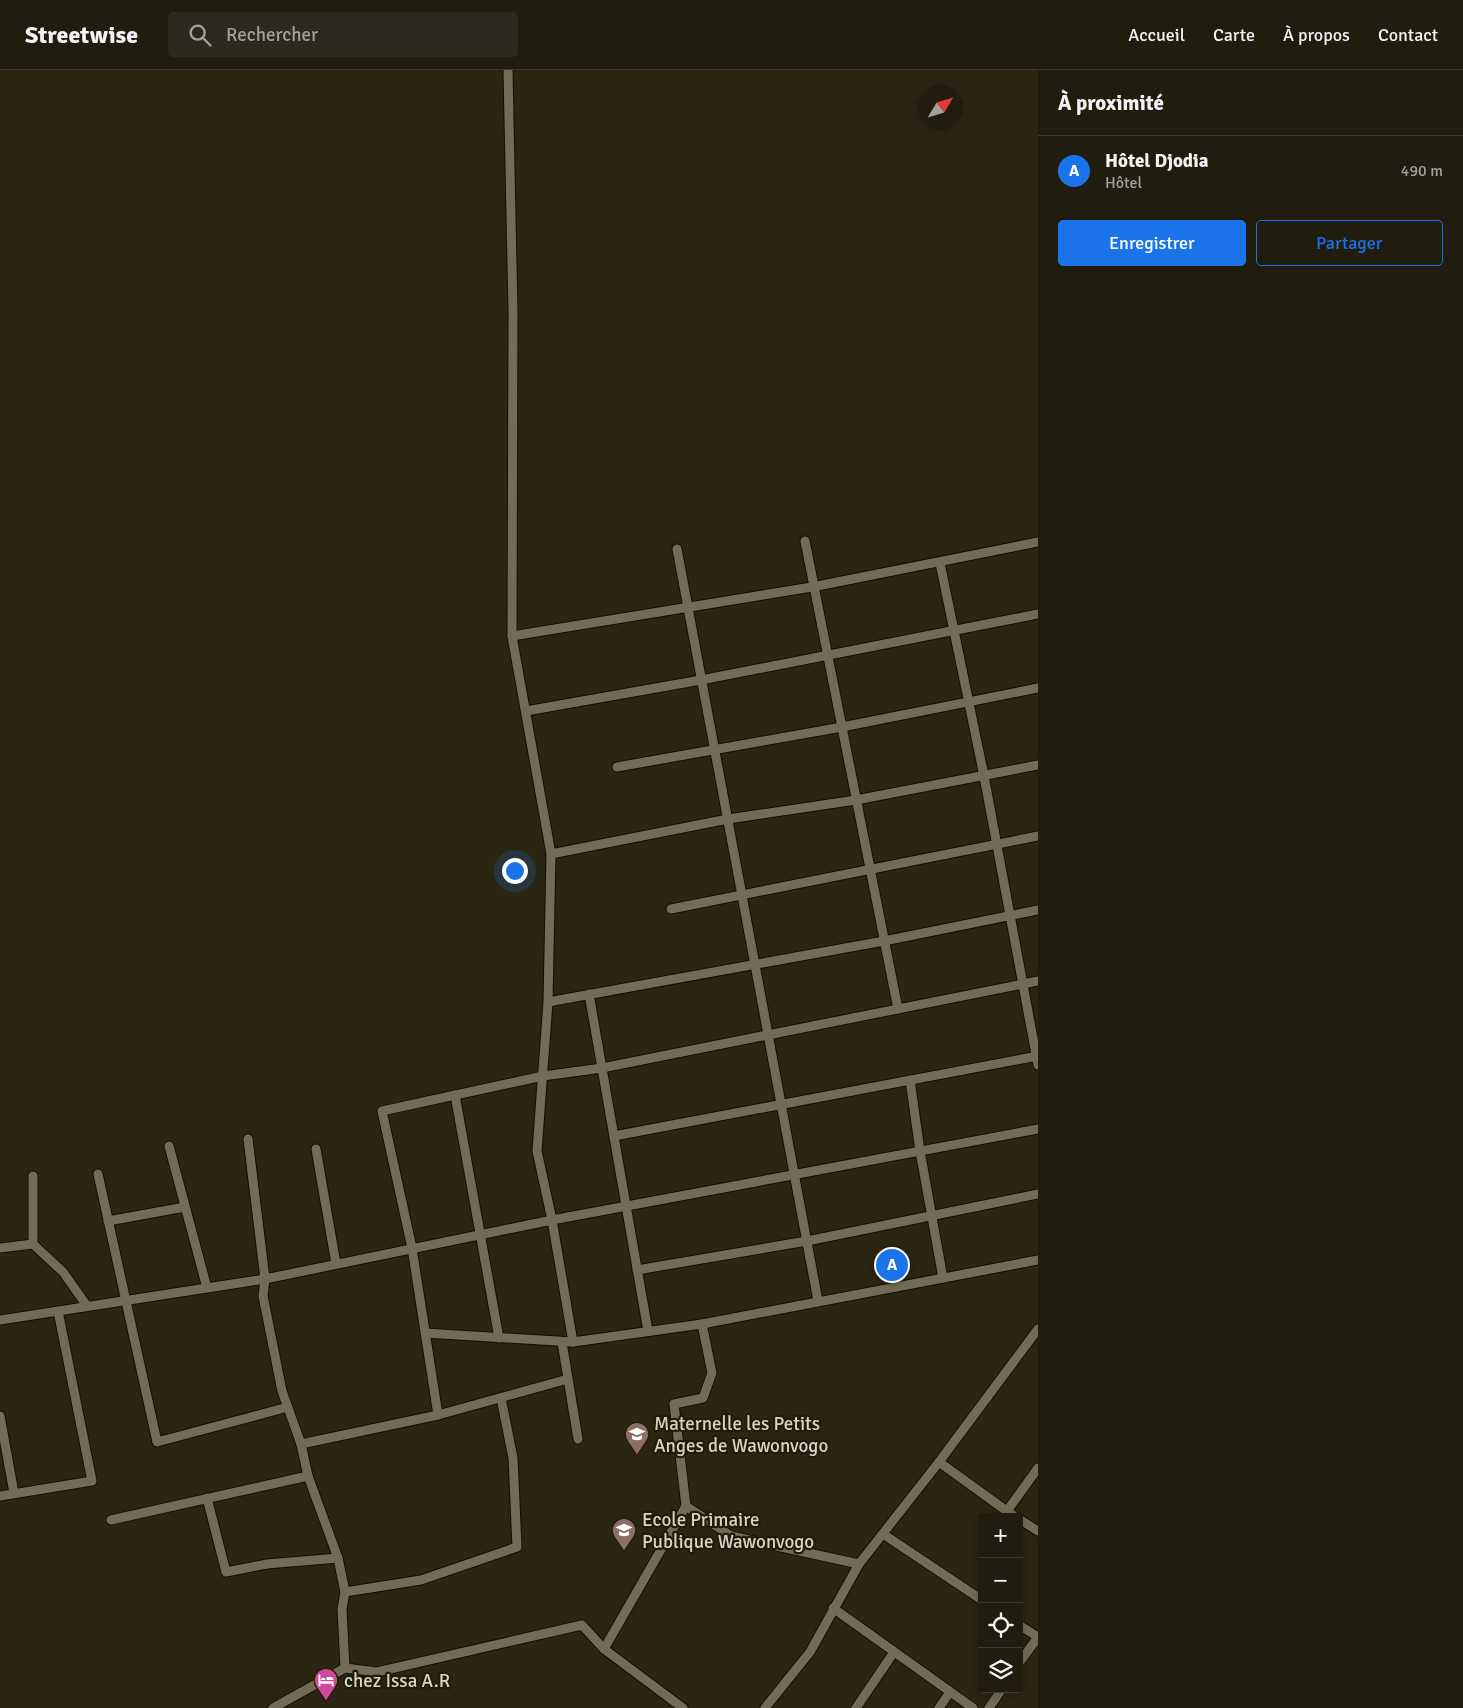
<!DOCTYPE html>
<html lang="fr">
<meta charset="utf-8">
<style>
body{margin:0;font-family:Signika,sans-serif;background:#2d291c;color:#f1f3f6}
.controls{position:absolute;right:15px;bottom:15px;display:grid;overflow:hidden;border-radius:5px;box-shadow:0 2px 8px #0003}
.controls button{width:45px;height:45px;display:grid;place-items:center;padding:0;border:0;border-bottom:1px solid #3d3a2e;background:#201c0e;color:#f1f3f6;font:25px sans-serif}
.compass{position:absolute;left:918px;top:15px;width:45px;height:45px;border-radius:50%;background:#201c0e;box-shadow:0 2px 8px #0003;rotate:52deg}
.you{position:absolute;left:514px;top:800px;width:18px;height:18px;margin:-12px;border:4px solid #fff;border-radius:50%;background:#1a73e8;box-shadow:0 0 0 8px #1a73e833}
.badge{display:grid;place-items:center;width:32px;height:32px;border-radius:50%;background:#1a73e8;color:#fff;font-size:16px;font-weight:700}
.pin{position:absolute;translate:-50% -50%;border:2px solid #fff;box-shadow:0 1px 5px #0006}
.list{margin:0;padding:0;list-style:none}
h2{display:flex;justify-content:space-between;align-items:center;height:65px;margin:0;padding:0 20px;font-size:21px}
h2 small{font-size:16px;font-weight:400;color:#a2a19e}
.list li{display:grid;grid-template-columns:32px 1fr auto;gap:15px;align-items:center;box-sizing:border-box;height:70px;padding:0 20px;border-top:1px solid #3d3a2e}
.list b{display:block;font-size:19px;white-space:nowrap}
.list p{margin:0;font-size:16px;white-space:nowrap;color:#a2a19e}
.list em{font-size:16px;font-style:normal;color:#a2a19e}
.actions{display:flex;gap:10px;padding:15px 20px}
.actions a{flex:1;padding:11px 0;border:1px solid #1a73e8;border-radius:5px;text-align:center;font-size:18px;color:#1a73e8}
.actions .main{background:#1a73e8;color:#fff}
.icon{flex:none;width:28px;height:28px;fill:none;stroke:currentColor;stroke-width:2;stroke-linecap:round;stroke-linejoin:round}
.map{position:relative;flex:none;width:1038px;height:1638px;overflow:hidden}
header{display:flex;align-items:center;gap:30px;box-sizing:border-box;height:70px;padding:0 25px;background:#201c0e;border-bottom:1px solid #3d3a2e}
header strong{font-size:24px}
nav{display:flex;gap:28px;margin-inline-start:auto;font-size:18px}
.search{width:350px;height:45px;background:#2d291c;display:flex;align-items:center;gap:12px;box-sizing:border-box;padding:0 18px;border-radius:5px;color:#a2a19e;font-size:19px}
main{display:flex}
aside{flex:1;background:#201c0e}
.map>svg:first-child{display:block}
</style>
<header>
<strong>Streetwise</strong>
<div class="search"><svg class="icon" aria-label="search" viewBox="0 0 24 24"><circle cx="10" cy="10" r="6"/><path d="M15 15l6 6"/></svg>Rechercher</div>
<nav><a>Accueil</a><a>Carte</a><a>À propos</a><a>Contact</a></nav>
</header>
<main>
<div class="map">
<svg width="1038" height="1638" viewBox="0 0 1038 1638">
<rect width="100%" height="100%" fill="#2b2612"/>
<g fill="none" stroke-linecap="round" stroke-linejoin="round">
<g stroke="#140e00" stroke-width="11">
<g id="minor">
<path d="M 508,0 L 513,243 L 512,566 L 551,784 L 548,932 L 537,1081 L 552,1150 L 573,1272"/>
<path d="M 805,471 L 898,939"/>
<path d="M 677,479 L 818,1231"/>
<path d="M 940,493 L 984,706 L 1038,995"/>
<path d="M 512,566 L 812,517 L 1038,472"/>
<path d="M 526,641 L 701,610 L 1038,544"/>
<path d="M 617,697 L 842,657 L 1038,618"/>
<path d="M 551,784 L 728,749 L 856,730 L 1038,695"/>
<path d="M 671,839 L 1038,766"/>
<path d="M 589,924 L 648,1261"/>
<path d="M 548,932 L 884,871 L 1038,840"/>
<path d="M 910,1010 L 920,1081 L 943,1208"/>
<path d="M 455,1025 L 499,1268"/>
<path d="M 614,1066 L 1038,986"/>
<path d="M 248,1069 L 265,1209 L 263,1226 L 282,1321 L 301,1374 L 308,1406 L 338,1488 L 345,1522 L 342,1539 L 345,1598"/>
<path d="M 169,1076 L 207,1218"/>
<path d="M 316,1079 L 336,1194"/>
<path d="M 98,1104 L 157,1372 L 288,1337"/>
<path d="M 33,1106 L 33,1174 L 63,1202 L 87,1236"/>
<path d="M 108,1151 L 185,1137"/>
<path d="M 0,1178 L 33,1174"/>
<path d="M 637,1200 L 807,1171 L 1038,1124"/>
<path d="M 0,1250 L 265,1209 L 552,1150 L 1038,1059"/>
<path d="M 702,1254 L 712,1303 L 703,1328 L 674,1334 L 686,1436 L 731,1466 L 859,1494"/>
<path d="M 425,1263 L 573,1272 L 702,1254 L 1038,1190"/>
<path d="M 562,1272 L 578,1369"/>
<path d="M 438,1345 L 412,1178 L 382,1041 L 543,1006 L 602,998 L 1038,911"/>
<path d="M 0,1346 L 14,1423"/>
<path d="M 301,1374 L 438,1345 L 568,1309"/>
<path d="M 939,1392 L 1015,1447"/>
<path d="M 0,1426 L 92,1411 L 58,1241"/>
<path d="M 207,1428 L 226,1502 L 267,1494 L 338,1488"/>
<path d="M 1007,1441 L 1038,1398"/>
<path d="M 1019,1449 L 1038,1461"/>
<path d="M 111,1450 L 308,1406"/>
<path d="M 883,1464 L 982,1530"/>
<path d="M 345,1522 L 421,1510 L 517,1477 L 513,1388 L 501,1328"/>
<path d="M 833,1538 L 973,1638"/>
<path d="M 1019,1555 L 1038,1567"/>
<path d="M 604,1579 L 686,1436"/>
<path d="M 1019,1593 L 1038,1567"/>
<path d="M 273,1638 L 345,1598 L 377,1602 L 582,1555 L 604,1579 L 683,1638"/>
<path d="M 765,1638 L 810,1582 L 859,1494 L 939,1392 L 1038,1259"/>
<path d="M 856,1638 L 894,1582"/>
<path d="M 939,1638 L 950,1622"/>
<path d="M 989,1638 L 1002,1619"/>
</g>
</g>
<use href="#minor" stroke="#726c56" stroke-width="9"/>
</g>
<defs>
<g id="school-pin" transform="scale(1.25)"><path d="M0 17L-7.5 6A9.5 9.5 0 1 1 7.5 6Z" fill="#8d6e63" stroke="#211c08"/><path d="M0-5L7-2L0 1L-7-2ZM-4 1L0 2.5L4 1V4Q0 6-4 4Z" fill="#fff"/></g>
<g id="hotel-pin" transform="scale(1.25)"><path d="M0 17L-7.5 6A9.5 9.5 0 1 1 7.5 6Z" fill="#d1479c" stroke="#211c08"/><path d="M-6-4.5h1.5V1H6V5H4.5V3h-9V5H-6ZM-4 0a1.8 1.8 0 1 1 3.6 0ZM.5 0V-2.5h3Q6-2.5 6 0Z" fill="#fff"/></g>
</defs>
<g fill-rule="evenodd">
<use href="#school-pin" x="637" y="1364"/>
<use href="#school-pin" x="624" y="1460"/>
<use href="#hotel-pin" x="326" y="1610"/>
</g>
<g text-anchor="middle" stroke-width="4.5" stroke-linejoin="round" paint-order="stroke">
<g font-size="19" fill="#d7d3c7" stroke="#211c08" text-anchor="start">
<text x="654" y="1360">Maternelle les Petits<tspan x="654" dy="22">Anges de Wawonvogo</tspan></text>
<text x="642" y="1456">Ecole Primaire<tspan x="642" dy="22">Publique Wawonvogo</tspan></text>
<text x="344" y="1617">chez Issa A.R</text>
</g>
</g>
</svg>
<div class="controls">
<button>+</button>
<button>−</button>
<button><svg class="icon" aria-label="locate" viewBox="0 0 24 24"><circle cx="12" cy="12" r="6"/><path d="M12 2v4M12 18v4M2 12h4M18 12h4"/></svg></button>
<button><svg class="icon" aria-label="layers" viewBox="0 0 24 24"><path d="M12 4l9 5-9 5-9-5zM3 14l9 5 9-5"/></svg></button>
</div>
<svg class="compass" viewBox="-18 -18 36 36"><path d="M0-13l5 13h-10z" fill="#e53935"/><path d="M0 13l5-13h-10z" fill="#a2a19e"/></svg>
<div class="you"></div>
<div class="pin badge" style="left:892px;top:1195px">A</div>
</div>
<aside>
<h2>À proximité<small></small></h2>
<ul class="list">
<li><span class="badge">A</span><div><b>Hôtel Djodia</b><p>Hôtel</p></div><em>490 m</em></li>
</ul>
<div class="actions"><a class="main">Enregistrer</a><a>Partager</a></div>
</aside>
</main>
